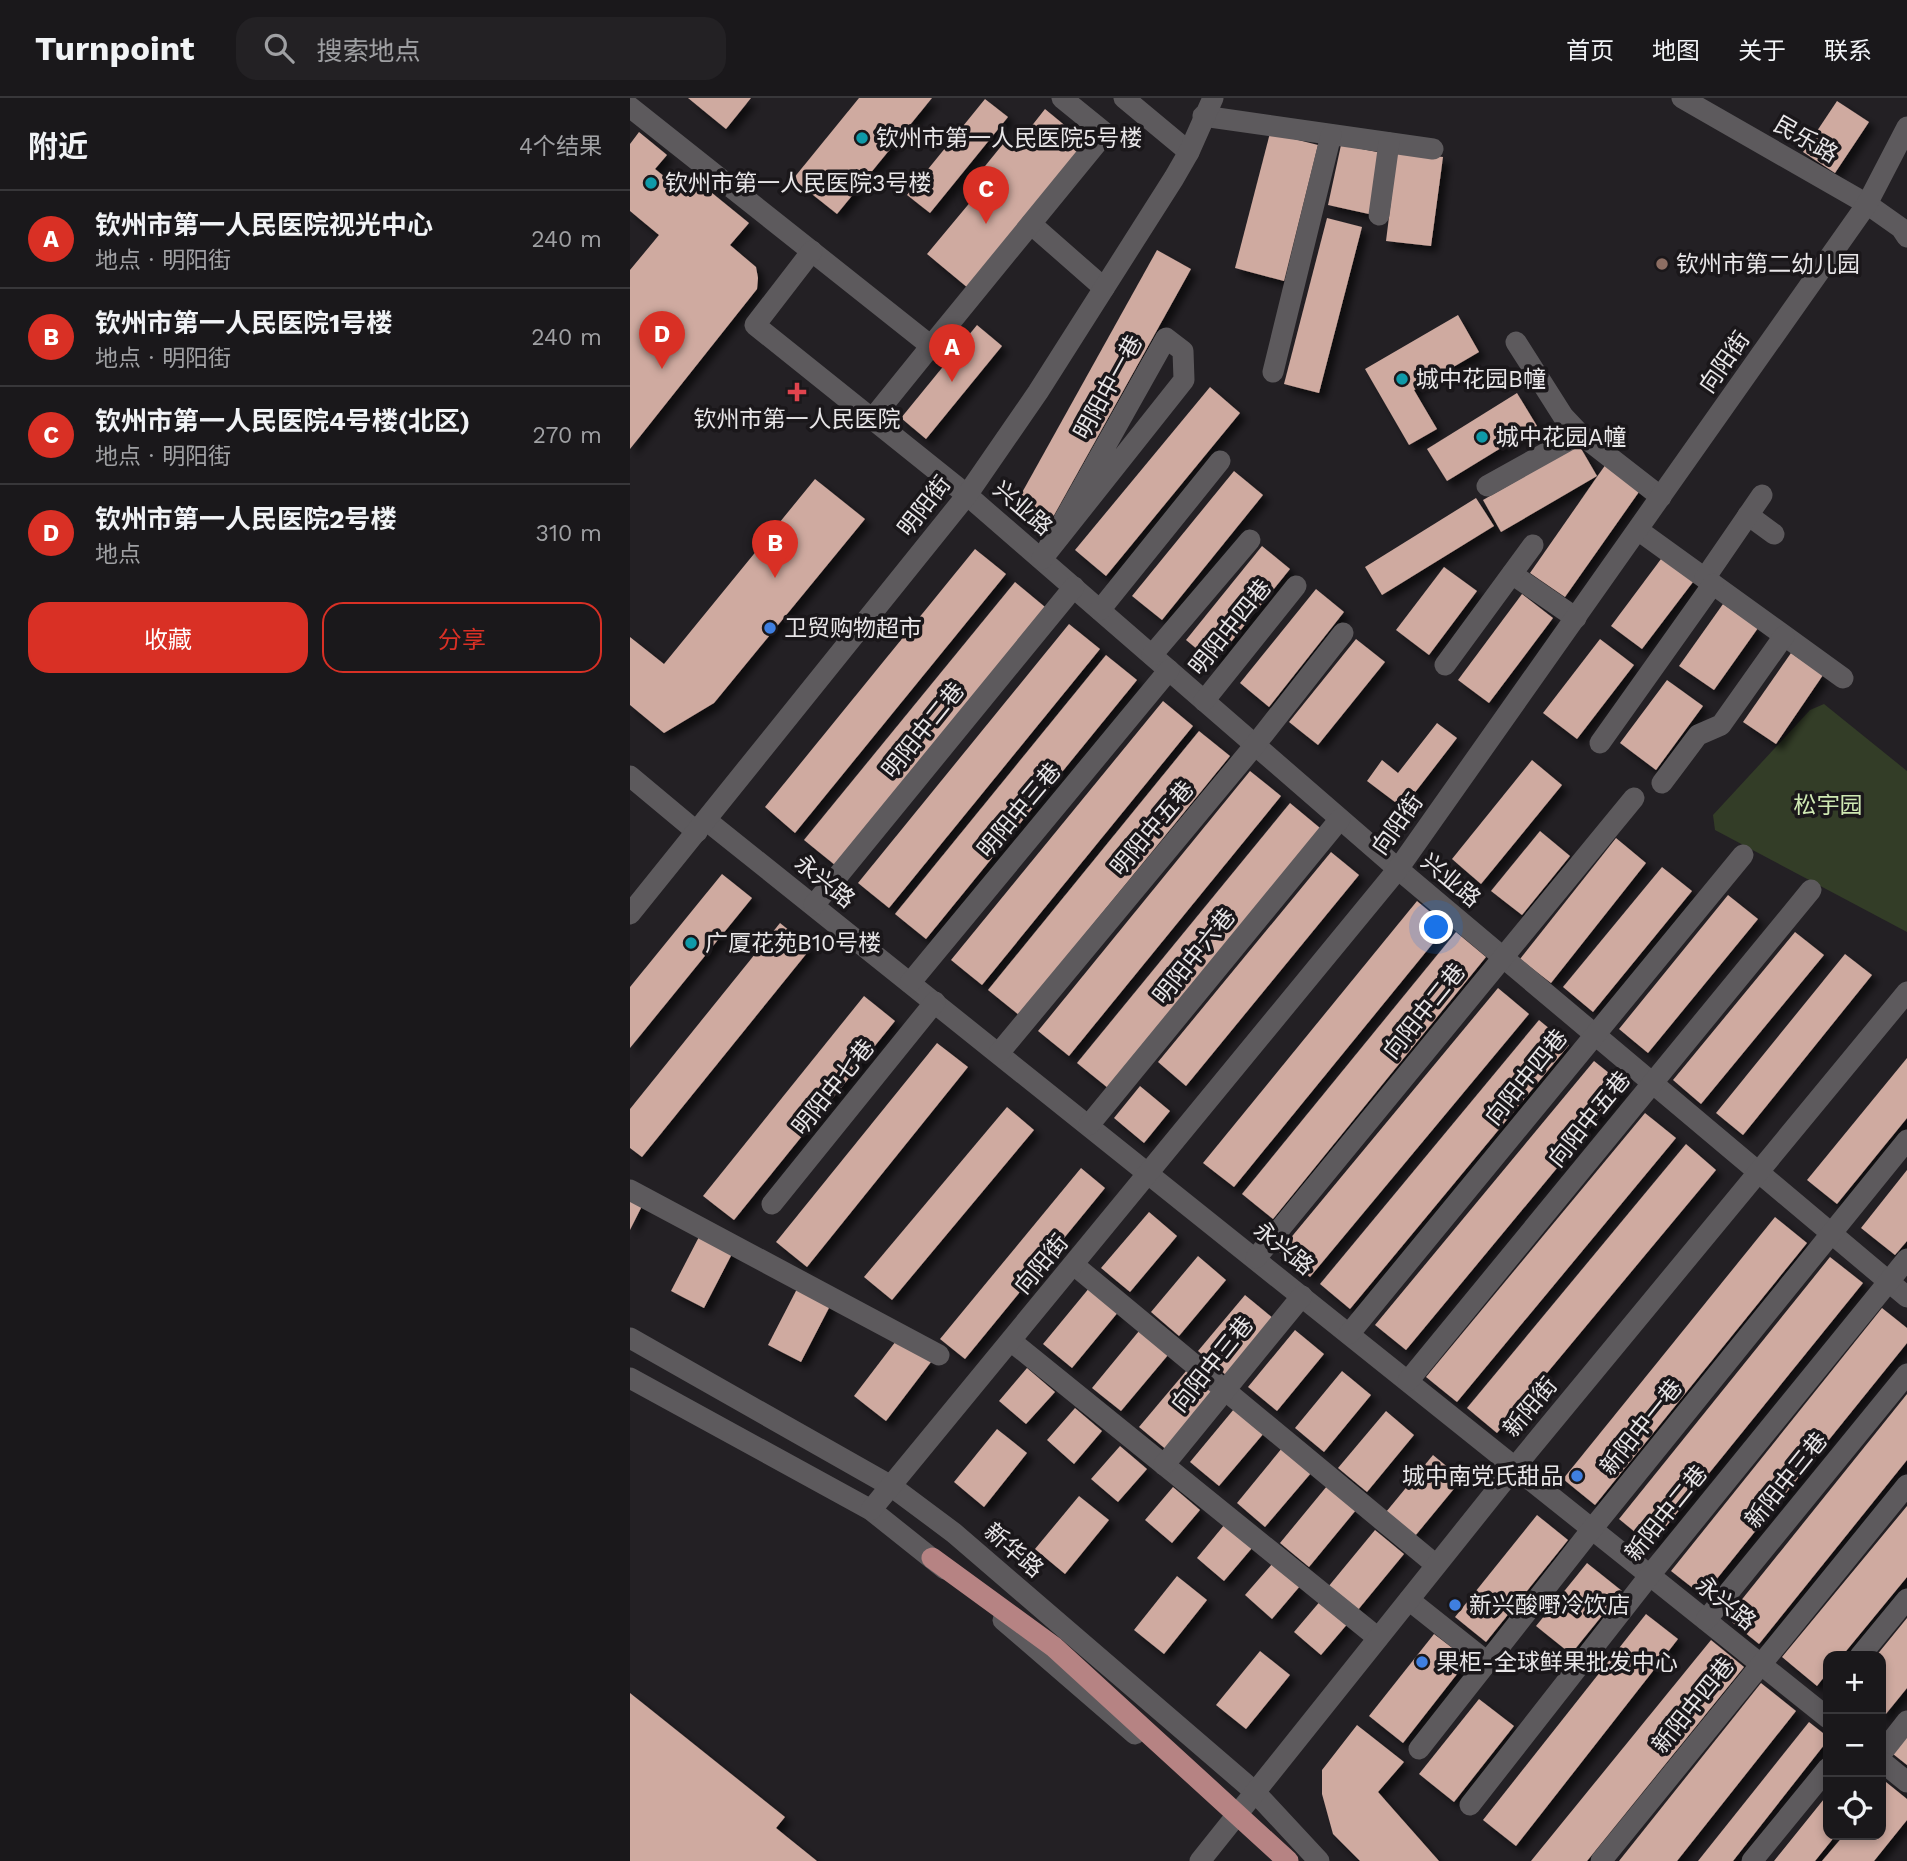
<!DOCTYPE html>
<html lang="zh">
<meta charset="utf-8">
<style>
body{margin:0;font-family:"Work Sans","Noto Sans SC",sans-serif;background:#232124;color:#f1f3f6}
.controls{position:absolute;right:21px;bottom:21px;display:grid;overflow:hidden;border-radius:14px;box-shadow:0 4px 10px #0003}
.controls button{width:63px;height:63px;display:grid;place-items:center;padding:0;border:0;border-bottom:2px solid #38373a;background:#1a181b;color:#f1f3f6;font:35px sans-serif}
.you{position:absolute;left:807px;top:830px;width:24px;height:24px;margin:-18px;border:5px solid #fff;border-radius:50%;background:#1a73e8;box-shadow:0 0 0 10px #1a73e833}
.badge{display:grid;place-items:center;width:46px;height:46px;border-radius:50%;background:#d93025;color:#fff;font-size:23px;font-weight:700}
.pin{position:absolute;translate:-50% -58px;filter:drop-shadow(0 2px 4px #0008)}
.pin::after{content:'';position:absolute;top:37px;width:24px;height:21px;background:inherit;clip-path:polygon(0 0,100% 0,50% 100%)}
.list{margin:0;padding:0;list-style:none}
h2{display:flex;justify-content:space-between;align-items:center;height:91px;margin:0;padding:0 28px;font-size:30px}
h2 small{font-size:23px;font-weight:400;color:#9fa0a3}
.list li{display:grid;grid-template-columns:46px 1fr auto;gap:21px;align-items:center;box-sizing:border-box;height:98px;padding:0 28px;border-top:2px solid #38373a}
.list b{display:block;font-size:26px;white-space:nowrap}
.list p{margin:0;font-size:23px;white-space:nowrap;color:#9fa0a3}
.list em{font-size:23px;font-style:normal;color:#9fa0a3}
.actions{display:flex;gap:14px;padding:21px 28px}
.actions a{flex:1;padding:16px 0;border:2px solid #d93025;border-radius:21px;text-align:center;font-size:24px;color:#d93025}
.actions .main{background:#d93025;color:#fff}
.icon{flex:none;width:38px;height:38px;fill:none;stroke:currentColor;stroke-width:2;stroke-linecap:round;stroke-linejoin:round}
.map{position:relative;flex:none;width:1277px;height:1763px;overflow:hidden}
header{display:flex;align-items:center;gap:42px;box-sizing:border-box;height:98px;padding:0 35px;background:#1a181b;border-bottom:2px solid #38373a}
header strong{font-size:33px}
nav{display:flex;gap:38px;margin-inline-start:auto;font-size:24px}
.search{width:490px;height:63px;background:#232124;display:flex;align-items:center;gap:18px;box-sizing:border-box;padding:0 24px;border-radius:21px;color:#9fa0a3;font-size:26px}
main{display:flex}
aside{flex:1;background:#1a181b}
.map>svg:first-child{display:block}
</style>
<header>
<strong>Turnpoint</strong>
<div class="search"><svg class="icon" aria-label="search" viewBox="0 0 24 24"><circle cx="10" cy="10" r="6"/><path d="M15 15l6 6"/></svg>搜索地点</div>
<nav><a>首页</a><a>地图</a><a>关于</a><a>联系</a></nav>
</header>
<main>
<aside>
<h2>附近<small>4个结果</small></h2>
<ul class="list">
<li><span class="badge">A</span><div><b>钦州市第一人民医院视光中心</b><p>地点 · 明阳街</p></div><em>240 m</em></li>
<li><span class="badge">B</span><div><b>钦州市第一人民医院1号楼</b><p>地点 · 明阳街</p></div><em>240 m</em></li>
<li><span class="badge">C</span><div><b>钦州市第一人民医院4号楼(北区)</b><p>地点 · 明阳街</p></div><em>270 m</em></li>
<li><span class="badge">D</span><div><b>钦州市第一人民医院2号楼</b><p>地点</p></div><em>310 m</em></li>
</ul>
<div class="actions"><a class="main">收藏</a><a>分享</a></div>
</aside>
<div class="map">
<svg width="1277" height="1763" viewBox="0 0 1277 1763">
<defs>
<filter id="shadow"><feDropShadow dx="6" dy="6" stdDeviation="3.5" flood-color="#0009"/></filter>
</defs>
<rect width="100%" height="100%" fill="#232024"/>
<path fill="#333d27" d="M 1194,606 L 1277,673 L 1277,834 L 1085,732 L 1083,717 L 1180,612 Z"/>
<g fill="#cfaaa0" filter="url(#shadow)">
<path d="M 58,0 L 121,0 L 96,31 Z"/>
<path d="M 229,0 L 302,0 L 207,116 L 163,81 Z"/>
<path d="M 355,1 L 378,19 L 300,115 L 277,97 Z"/>
<path d="M 1207,3 L 1239,24 L 1205,75 L 1173,54 Z"/>
<path d="M 415,11 L 456,45 L 338,190 L 297,156 L 347,96 L 338,89 L 373,46 L 382,53 Z"/>
<path d="M 9,34 L 37,57 L 25,71 L 60,99 L 71,86 L 119,125 L 100,147 L 126,169 L 128,180 L 127,191 L 0,351 L 0,172 L 29,137 L 0,113 L 0,46 Z"/>
<path d="M 640,35 L 688,47 L 654,183 L 605,170 Z"/>
<path d="M 711,47 L 752,55 L 739,116 L 698,107 Z"/>
<path d="M 767,54 L 813,59 L 801,148 L 756,143 Z"/>
<path d="M 697,120 L 732,129 L 689,295 L 654,286 Z"/>
<path d="M 527,152 L 561,171 L 423,419 L 389,400 Z"/>
<path d="M 828,217 L 849,254 L 784,292 L 807,331 L 779,347 L 735,271 Z"/>
<path d="M 347,227 L 372,248 L 296,341 L 271,320 Z"/>
<path d="M 580,289 L 610,315 L 476,478 L 445,452 Z"/>
<path d="M 887,295 L 907,328 L 817,383 L 797,351 Z"/>
<path d="M 949,347 L 967,378 L 871,434 L 853,402 Z"/>
<path d="M 976,366 L 1011,391 L 935,499 L 900,475 Z"/>
<path d="M 604,373 L 633,397 L 532,522 L 502,498 Z"/>
<path d="M 185,381 L 235,421 L 84,605 L 34,635 L 0,607 L 0,539 L 34,566 Z"/>
<path d="M 846,400 L 864,428 L 752,497 L 735,469 Z"/>
<path d="M 632,448 L 660,471 L 584,565 L 556,542 Z"/>
<path d="M 345,451 L 376,476 L 165,735 L 135,709 Z"/>
<path d="M 1034,457 L 1066,480 L 1012,551 L 981,528 Z"/>
<path d="M 814,469 L 847,493 L 799,557 L 766,532 Z"/>
<path d="M 385,484 L 415,509 L 205,767 L 174,742 Z"/>
<path d="M 686,491 L 714,514 L 639,609 L 610,585 Z"/>
<path d="M 892,496 L 923,520 L 859,605 L 828,582 Z"/>
<path d="M 1093,506 L 1128,530 L 1084,592 L 1049,568 Z"/>
<path d="M 439,526 L 470,551 L 259,810 L 228,785 Z"/>
<path d="M 726,541 L 755,564 L 688,647 L 659,624 Z"/>
<path d="M 970,541 L 1004,567 L 947,641 L 913,615 Z"/>
<path d="M 1161,555 L 1193,577 L 1146,646 L 1113,624 Z"/>
<path d="M 476,557 L 507,582 L 296,841 L 265,816 Z"/>
<path d="M 1037,582 L 1073,608 L 1026,672 L 990,645 Z"/>
<path d="M 533,603 L 563,628 L 352,887 L 321,862 Z"/>
<path d="M 807,625 L 827,640 L 773,710 L 737,683 L 752,662 L 768,675 Z"/>
<path d="M 569,633 L 600,658 L 389,917 L 358,892 Z"/>
<path d="M 902,662 L 932,687 L 851,786 L 822,761 Z"/>
<path d="M 620,673 L 651,698 L 439,958 L 408,933 Z"/>
<path d="M 660,705 L 690,730 L 478,990 L 447,965 Z"/>
<path d="M 910,733 L 940,758 L 892,817 L 861,793 Z"/>
<path d="M 986,740 L 1016,765 L 921,885 L 890,861 Z"/>
<path d="M 701,754 L 729,777 L 556,988 L 528,964 Z"/>
<path d="M 1032,769 L 1062,793 L 963,914 L 933,889 Z"/>
<path d="M 92,776 L 122,800 L 0,950 L 0,889 Z"/>
<path d="M 1098,797 L 1128,821 L 1018,955 L 989,931 Z"/>
<path d="M 787,803 L 817,828 L 604,1089 L 573,1065 Z"/>
<path d="M 150,825 L 181,850 L 12,1059 L 0,1050 L 0,1011 Z"/>
<path d="M 826,834 L 856,859 L 643,1121 L 612,1096 Z"/>
<path d="M 1165,834 L 1194,857 L 1071,1006 L 1043,982 Z"/>
<path d="M 1215,856 L 1242,877 L 1113,1037 L 1086,1015 Z"/>
<path d="M 868,890 L 899,916 L 680,1179 L 649,1154 Z"/>
<path d="M 234,898 L 265,923 L 104,1122 L 73,1098 Z"/>
<path d="M 909,922 L 939,947 L 720,1211 L 690,1186 Z"/>
<path d="M 307,945 L 338,969 L 177,1169 L 146,1144 Z"/>
<path d="M 1277,960 L 1277,1020 L 1207,1106 L 1177,1082 Z"/>
<path d="M 964,963 L 995,988 L 776,1252 L 745,1227 Z"/>
<path d="M 510,988 L 540,1013 L 514,1045 L 484,1020 Z"/>
<path d="M 377,1009 L 404,1032 L 262,1202 L 234,1179 Z"/>
<path d="M 1015,1015 L 1046,1040 L 827,1304 L 796,1279 Z"/>
<path d="M 1056,1046 L 1086,1072 L 867,1335 L 837,1310 Z"/>
<path d="M 451,1070 L 475,1090 L 335,1261 L 310,1241 Z"/>
<path d="M 1277,1072 L 1277,1143 L 1265,1157 L 1231,1130 Z"/>
<path d="M 0,1097 L 14,1104 L 0,1132 Z"/>
<path d="M 519,1114 L 547,1138 L 500,1194 L 471,1170 Z"/>
<path d="M 1145,1119 L 1177,1145 L 965,1407 L 933,1381 Z"/>
<path d="M 72,1133 L 105,1150 L 74,1210 L 41,1193 Z"/>
<path d="M 568,1158 L 596,1182 L 549,1238 L 521,1214 Z"/>
<path d="M 1200,1159 L 1233,1185 L 1021,1447 L 989,1421 Z"/>
<path d="M 169,1187 L 202,1204 L 171,1264 L 138,1247 Z"/>
<path d="M 460,1189 L 489,1213 L 442,1270 L 413,1246 Z"/>
<path d="M 615,1197 L 644,1221 L 596,1277 L 568,1253 Z"/>
<path d="M 1252,1210 L 1277,1230 L 1277,1245 L 1073,1498 L 1041,1473 Z"/>
<path d="M 665,1232 L 694,1256 L 647,1313 L 618,1289 Z"/>
<path d="M 509,1233 L 538,1257 L 491,1313 L 462,1290 Z"/>
<path d="M 269,1239 L 301,1264 L 256,1323 L 224,1298 Z"/>
<path d="M 397,1270 L 425,1294 L 396,1326 L 369,1303 Z"/>
<path d="M 557,1272 L 586,1296 L 538,1353 L 509,1329 Z"/>
<path d="M 712,1273 L 741,1297 L 694,1354 L 665,1330 Z"/>
<path d="M 1277,1296 L 1277,1362 L 1129,1546 L 1097,1520 Z"/>
<path d="M 445,1310 L 472,1333 L 444,1366 L 417,1342 Z"/>
<path d="M 604,1311 L 634,1335 L 589,1388 L 560,1364 Z"/>
<path d="M 756,1313 L 784,1337 L 737,1394 L 708,1370 Z"/>
<path d="M 367,1331 L 397,1355 L 354,1409 L 324,1384 Z"/>
<path d="M 490,1348 L 517,1371 L 488,1404 L 461,1381 Z"/>
<path d="M 652,1350 L 681,1375 L 635,1429 L 607,1405 Z"/>
<path d="M 803,1357 L 832,1381 L 785,1438 L 756,1414 Z"/>
<path d="M 697,1388 L 726,1412 L 679,1469 L 650,1445 Z"/>
<path d="M 543,1389 L 570,1412 L 542,1445 L 515,1422 Z"/>
<path d="M 449,1398 L 479,1422 L 435,1476 L 405,1451 Z"/>
<path d="M 1277,1408 L 1277,1479 L 1212,1558 L 1198,1558 L 1198,1574 L 1187,1588 L 1152,1559 Z"/>
<path d="M 907,1417 L 938,1442 L 856,1544 L 825,1519 Z"/>
<path d="M 595,1426 L 622,1450 L 594,1483 L 567,1460 Z"/>
<path d="M 745,1432 L 774,1456 L 727,1513 L 698,1489 Z"/>
<path d="M 643,1465 L 670,1488 L 642,1521 L 615,1497 Z"/>
<path d="M 957,1465 L 992,1493 L 941,1556 L 906,1528 Z"/>
<path d="M 547,1478 L 577,1502 L 534,1556 L 504,1532 Z"/>
<path d="M 692,1501 L 719,1524 L 691,1557 L 664,1534 Z"/>
<path d="M 1016,1516 L 1048,1541 L 886,1748 L 853,1722 Z"/>
<path d="M 1277,1520 L 1277,1590 L 1251,1622 L 1251,1558 L 1246,1558 Z"/>
<path d="M 804,1536 L 838,1562 L 773,1645 L 739,1618 Z"/>
<path d="M 1081,1542 L 1114,1569 L 957,1763 L 901,1763 Z"/>
<path d="M 630,1553 L 660,1577 L 616,1631 L 586,1607 Z"/>
<path d="M 1131,1585 L 1166,1613 L 1047,1763 L 989,1763 Z"/>
<path d="M 0,1595 L 155,1719 L 146,1730 L 187,1763 L 0,1763 Z"/>
<path d="M 849,1601 L 884,1628 L 824,1704 L 789,1676 Z"/>
<path d="M 1179,1624 L 1198,1639 L 1198,1642 L 1103,1763 L 1068,1763 Z"/>
<path d="M 727,1627 L 774,1664 L 748,1694 L 809,1763 L 730,1763 L 703,1736 L 692,1696 L 692,1672 Z"/>
<path d="M 1277,1638 L 1277,1667 L 1263,1656 Z"/>
<path d="M 1256,1684 L 1277,1701 L 1277,1722 L 1244,1763 L 1192,1763 L 1214,1737 L 1251,1737 L 1251,1691 Z"/>
<path d="M 1198,1696 L 1198,1737 L 1206,1737 L 1185,1763 L 1144,1763 Z"/>
</g>
<g fill="none" stroke-linecap="round" stroke-linejoin="round">
<g stroke="#5d5a5d" stroke-width="21">
<path d="M 494,0 L 559,54"/>
<path d="M 1052,0 L 1237,106 L 1271,130 L 1277,139"/>
<path d="M 0,9 L 301,248 L 242,321"/>
<path d="M 573,18 L 803,51"/>
<path d="M 749,117 L 759,45"/>
<path d="M 401,126 L 474,190"/>
<path d="M 182,153 L 125,227 L 337,397 L 768,771 L 1277,1199"/>
<path d="M 536,240 L 553,253 L 554,282 L 412,461 Z"/>
<path d="M 886,244 L 933,318 L 950,336 L 1031,399"/>
<path d="M 301,248 L 475,35 L 432,0"/>
<path d="M 643,274 L 701,37"/>
<path d="M 857,388 L 950,336"/>
<path d="M 1118,417 L 1144,436"/>
<path d="M 1008,432 L 1213,580"/>
<path d="M 882,476 L 946,520"/>
<path d="M 1075,480 L 1132,397"/>
<path d="M 470,512 L 590,363"/>
<path d="M 522,557 L 620,442"/>
<path d="M 815,567 L 903,447"/>
<path d="M 574,603 L 666,488"/>
<path d="M 970,645 L 1083,486"/>
<path d="M 0,678 L 67,734"/>
<path d="M 1032,685 L 1068,637 L 1091,627 L 1154,538"/>
<path d="M 76,722 L 1198,1620"/>
<path d="M 184,807 L 444,489"/>
<path d="M 0,816 L 337,397 L 408,294 L 544,80 L 559,54 L 583,0"/>
<path d="M 280,885 L 539,572"/>
<path d="M 369,955 L 625,647 L 713,535"/>
<path d="M 459,1027 L 710,721"/>
<path d="M 0,1092 L 309,1257"/>
<path d="M 142,1106 L 305,904"/>
<path d="M 626,1160 L 1004,700"/>
<path d="M 444,1167 L 806,1467"/>
<path d="M 719,1236 L 1113,757"/>
<path d="M 0,1240 L 261,1388 L 324,1435 L 625,1694 L 689,1763"/>
<path d="M 381,1243 L 748,1540"/>
<path d="M 0,1280 L 241,1412 L 315,1471"/>
<path d="M 778,1283 L 1181,792"/>
<path d="M 534,1367 L 672,1198"/>
<path d="M 241,1412 L 768,771 L 1237,106 L 1277,29"/>
<path d="M 779,1502 L 857,1564"/>
<path d="M 373,1522 L 505,1636"/>
<path d="M 1076,1522 L 1277,1276"/>
<path d="M 1230,1558 L 1277,1501"/>
<path d="M 789,1651 L 962,1431 L 1277,1042"/>
<path d="M 1251,1656 L 1277,1623"/>
<path d="M 1251,1663 L 1277,1684"/>
<path d="M 840,1707 L 1020,1477 L 1277,1161"/>
<path d="M 570,1763 L 885,1369 L 1277,894"/>
<path d="M 971,1763 L 1277,1387"/>
<path d="M 1122,1763 L 1198,1670"/>
</g>
<path stroke="#b68383" stroke-width="21" d="M 302,1460 L 424,1549 L 658,1763"/>
</g>
<g fill="#0f9aa8" stroke="#1a171a" stroke-width="2.5">
<circle cx="232" cy="40" r="7"/>
<circle cx="21" cy="85" r="7"/>
<circle cx="772" cy="281" r="7"/>
<circle cx="852" cy="339" r="7"/>
<circle cx="61" cy="845" r="7"/>
</g>
<circle fill="#8d6e63" stroke="#1a171a" stroke-width="2.5" cx="1032" cy="166" r="7"/>
<path fill="#e0444e" stroke="#1a171a" stroke-width="2.5" d="M163.5 283.5h7v7h7v7h-7v7h-7v-7h-7v-7h7z"/>
<g fill="#3f7fe0" stroke="#1a171a" stroke-width="2.5">
<circle cx="140" cy="530" r="7"/>
<circle cx="947" cy="1378" r="7"/>
<circle cx="825" cy="1507" r="7"/>
<circle cx="792" cy="1564" r="7"/>
</g>
<g text-anchor="middle" stroke-width="7" stroke-linejoin="round" paint-order="stroke">
<g font-size="23" fill="#e8e6e8" stroke="#1a171a" text-anchor="start">
<text x="246" y="48">钦州市第一人民医院5号楼</text>
<text x="35" y="93">钦州市第一人民医院3号楼</text>
<text x="1046" y="174">钦州市第二幼儿园</text>
<text x="786" y="289">城中花园B幢</text>
<text x="167" y="329" text-anchor="middle">钦州市第一人民医院</text>
<text x="866" y="347">城中花园A幢</text>
<text x="154" y="538">卫贸购物超市</text>
<text x="75" y="853">广厦花苑B10号楼</text>
<text x="933" y="1386" text-anchor="end">城中南党氏甜品</text>
<text x="839" y="1515">新兴酸嘢冷饮店</text>
<text x="806" y="1572">果柜-全球鲜果批发中心</text>
</g>
<g font-size="23" fill="#e8e6e8" stroke="#1a171a">
<text transform="translate(1176 41) rotate(30)" y="8">民乐路</text>
<text transform="translate(1094 264) rotate(-55)" y="8">向阳街</text>
<text transform="translate(478 289) rotate(-61)" y="8">明阳中一巷</text>
<text transform="translate(294 408) rotate(-52)" y="8">明阳街</text>
<text transform="translate(393 410) rotate(41)" y="8">兴业路</text>
<text transform="translate(600 529) rotate(-51)" y="8">明阳中四巷</text>
<text transform="translate(293 632) rotate(-51)" y="8">明阳中二巷</text>
<text transform="translate(389 712) rotate(-50)" y="8">明阳中三巷</text>
<text transform="translate(767 726) rotate(-54)" y="8">向阳街</text>
<text transform="translate(522 730) rotate(-50)" y="8">明阳中五巷</text>
<text transform="translate(821 782) rotate(40)" y="8">兴业路</text>
<text transform="translate(195 783) rotate(39)" y="8">永兴路</text>
<text transform="translate(564 858) rotate(-51)" y="8">明阳中六巷</text>
<text transform="translate(794 913) rotate(-51)" y="8">向阳中二巷</text>
<text transform="translate(896 979) rotate(-51)" y="8">向阳中四巷</text>
<text transform="translate(203 989) rotate(-51)" y="8">明阳中七巷</text>
<text transform="translate(959 1021) rotate(-51)" y="8">向阳中五巷</text>
<text transform="translate(654 1150) rotate(39)" y="8">永兴路</text>
<text transform="translate(411 1166) rotate(-50)" y="8">向阳街</text>
<text transform="translate(582 1266) rotate(-51)" y="8">向阳中三巷</text>
<text transform="translate(900 1309) rotate(-50)" y="8">新阳街</text>
<text transform="translate(1011 1329) rotate(-51)" y="8">新阳中一巷</text>
<text transform="translate(1156 1382) rotate(-51)" y="8">新阳中三巷</text>
<text transform="translate(1036 1415) rotate(-51)" y="8">新阳中二巷</text>
<text transform="translate(384 1452) rotate(41)" y="8">新华路</text>
<text transform="translate(1096 1505) rotate(39)" y="8">永兴路</text>
<text transform="translate(1063 1607) rotate(-51)" y="8">新阳中四巷</text>
</g>
<g font-size="23" fill="#cfe9b3" stroke="#1a171a">
<text x="1198" y="715">松宇园</text>
</g>
</g>
</svg>
<div class="controls">
<button>+</button>
<button>−</button>
<button><svg class="icon" aria-label="locate" viewBox="0 0 24 24"><circle cx="12" cy="12" r="6"/><path d="M12 2v4M12 18v4M2 12h4M18 12h4"/></svg></button>
</div>
<div class="you"></div>
<div class="pin badge" style="left:322px;top:284px">A</div>
<div class="pin badge" style="left:145px;top:480px">B</div>
<div class="pin badge" style="left:356px;top:126px">C</div>
<div class="pin badge" style="left:32px;top:271px">D</div>
</div>
</main>
